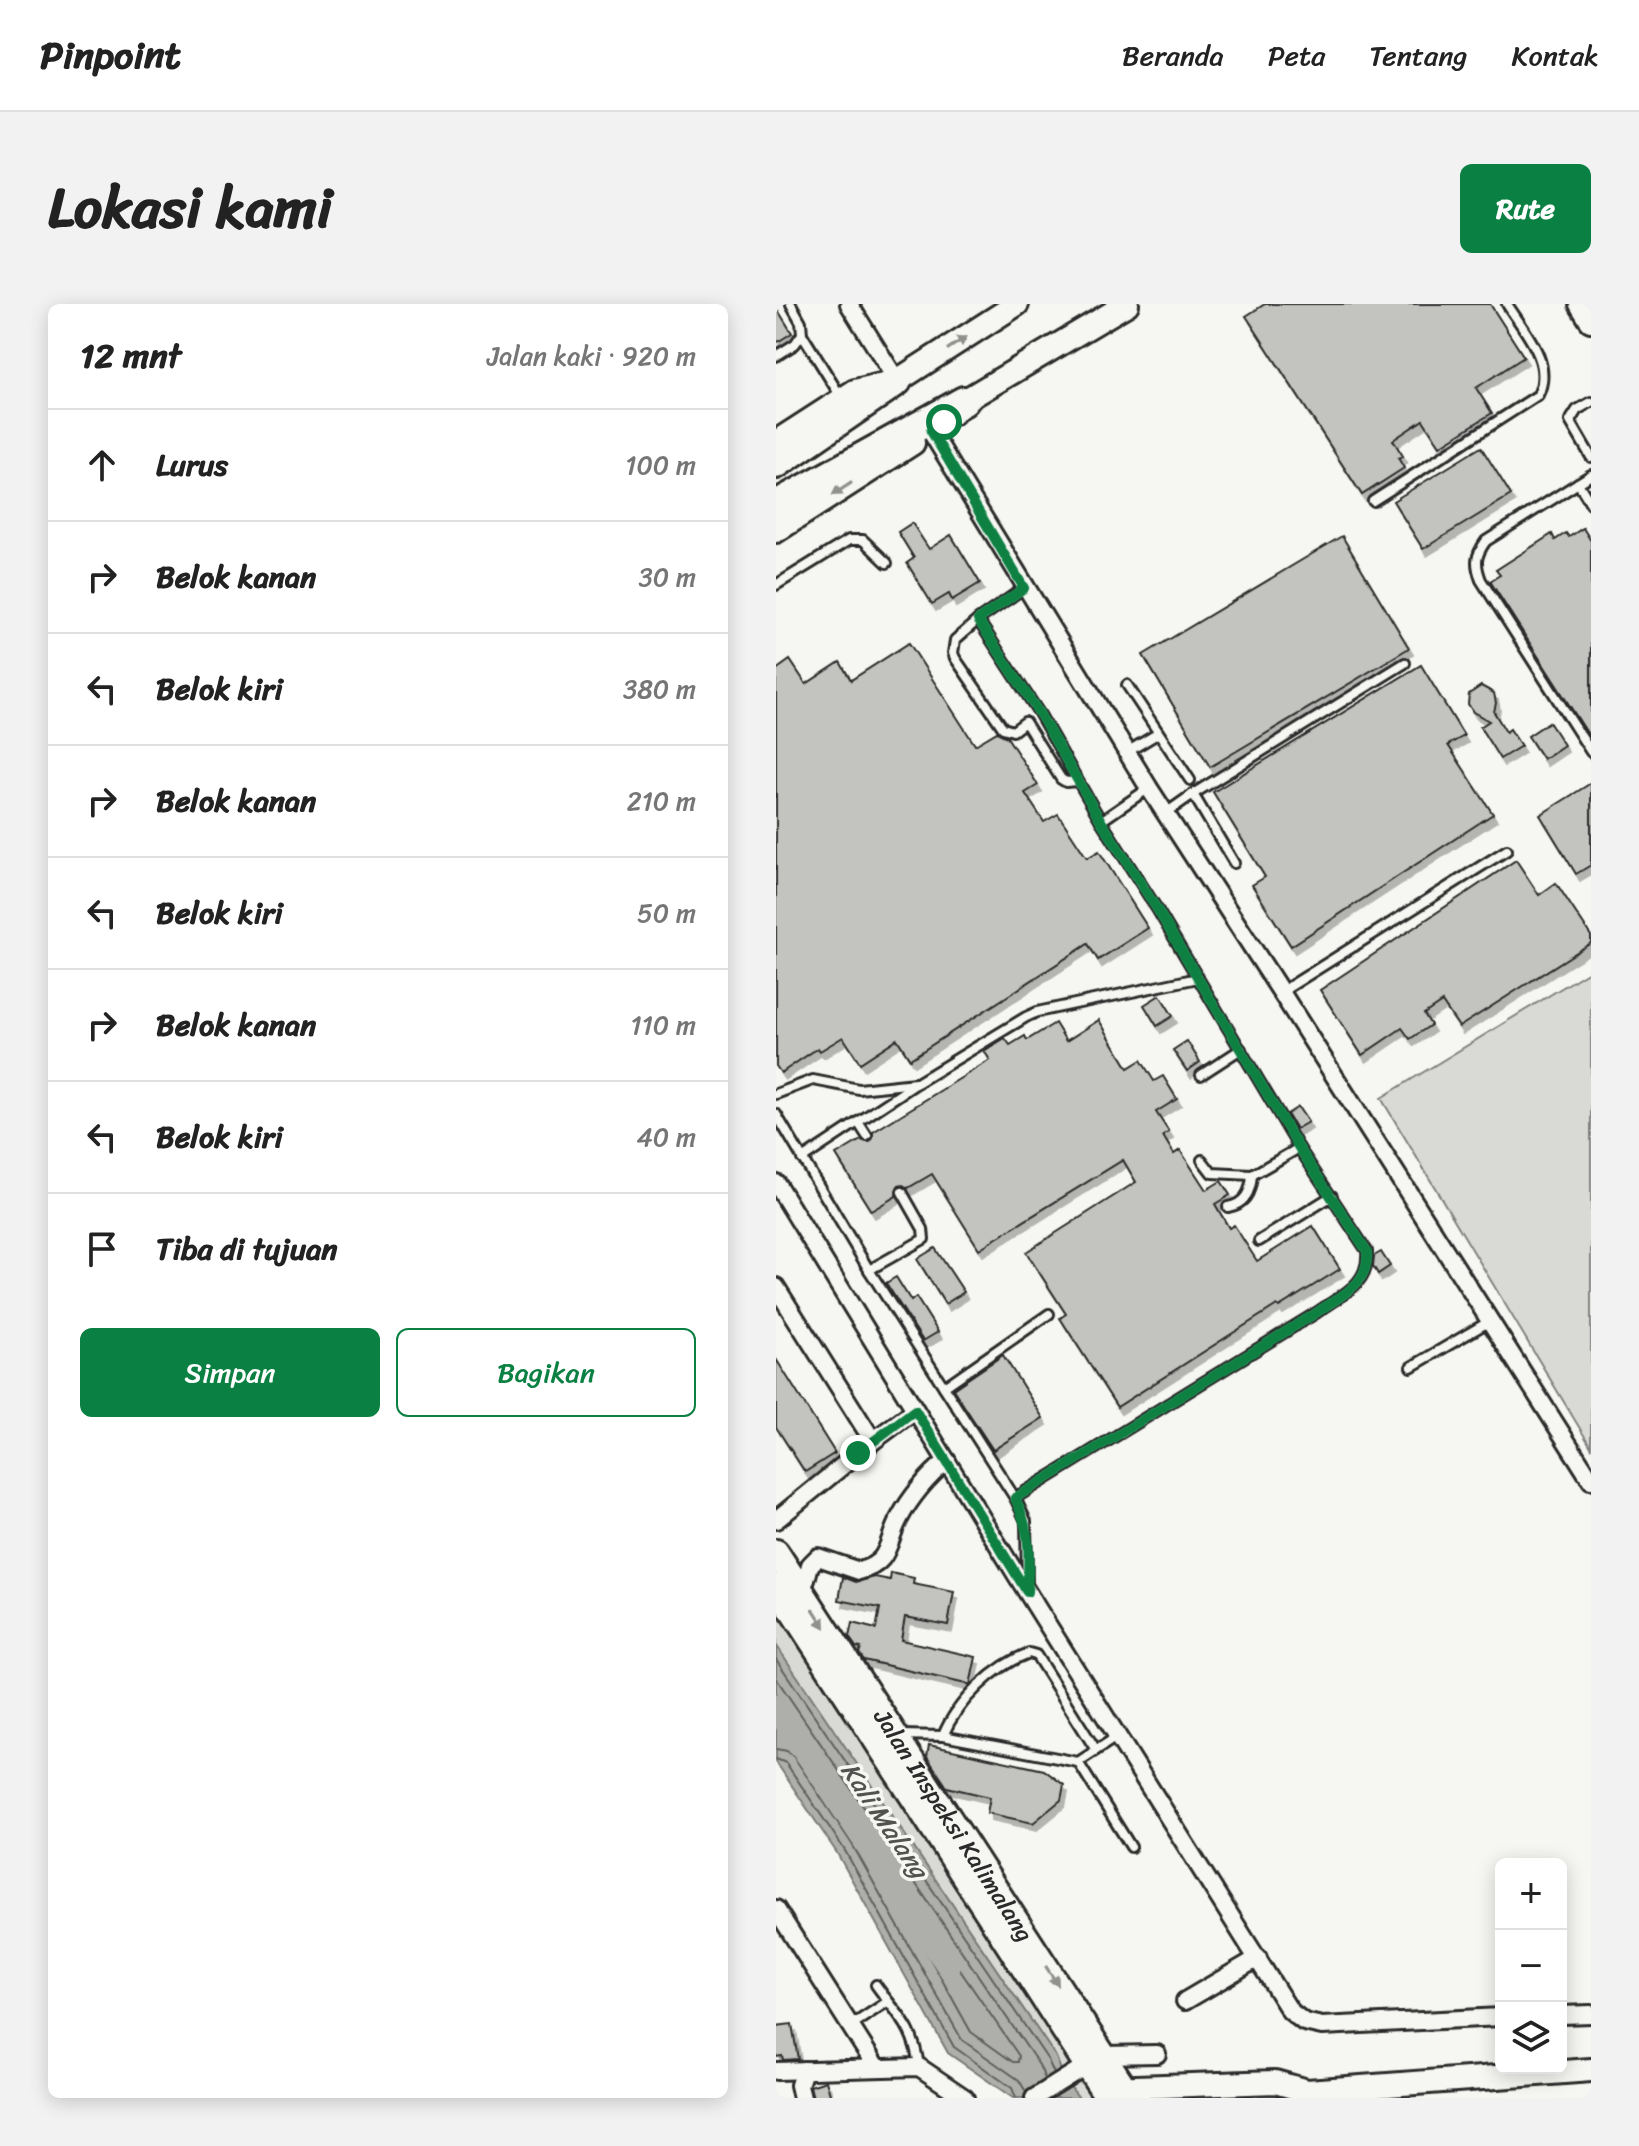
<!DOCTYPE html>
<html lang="id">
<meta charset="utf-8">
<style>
body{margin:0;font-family:Sriracha,sans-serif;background:#f2f2f2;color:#222}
.controls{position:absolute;right:24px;bottom:24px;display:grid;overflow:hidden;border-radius:12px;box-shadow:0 4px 20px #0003}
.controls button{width:72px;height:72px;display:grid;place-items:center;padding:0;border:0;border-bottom:2px solid #e0e0e0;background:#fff;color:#222;font:40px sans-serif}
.stop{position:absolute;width:24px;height:24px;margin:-18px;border:6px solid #0b8043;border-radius:50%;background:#fff}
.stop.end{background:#0b8043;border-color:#fff;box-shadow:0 2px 8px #0008}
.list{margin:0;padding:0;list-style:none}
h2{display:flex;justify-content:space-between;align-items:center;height:104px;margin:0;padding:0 32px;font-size:34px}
h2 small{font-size:26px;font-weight:400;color:#767676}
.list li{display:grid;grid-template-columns:52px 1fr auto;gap:24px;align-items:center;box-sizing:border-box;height:112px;padding:0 32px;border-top:2px solid #e0e0e0}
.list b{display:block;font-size:30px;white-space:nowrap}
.list em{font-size:26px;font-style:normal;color:#767676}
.actions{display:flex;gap:16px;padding:24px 32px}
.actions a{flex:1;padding:18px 0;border:2px solid #0b8043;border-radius:12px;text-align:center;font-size:28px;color:#0b8043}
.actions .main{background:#0b8043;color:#fff}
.icon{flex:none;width:44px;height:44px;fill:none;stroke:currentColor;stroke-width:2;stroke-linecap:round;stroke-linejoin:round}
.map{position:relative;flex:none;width:815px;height:1794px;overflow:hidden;border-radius:12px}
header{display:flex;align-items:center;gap:48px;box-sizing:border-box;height:112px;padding:0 40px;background:#fff;border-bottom:2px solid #e0e0e0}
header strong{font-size:38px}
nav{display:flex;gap:44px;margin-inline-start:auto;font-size:28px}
.intro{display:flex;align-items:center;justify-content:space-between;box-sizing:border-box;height:192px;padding:0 48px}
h1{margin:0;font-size:56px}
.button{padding:20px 36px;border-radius:12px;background:#0b8043;color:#fff;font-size:28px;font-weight:700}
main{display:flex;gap:48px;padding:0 48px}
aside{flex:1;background:#fff;border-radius:12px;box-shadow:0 4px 20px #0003}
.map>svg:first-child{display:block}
</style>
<header>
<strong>Pinpoint</strong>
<nav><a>Beranda</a><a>Peta</a><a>Tentang</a><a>Kontak</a></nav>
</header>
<div class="intro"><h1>Lokasi kami</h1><a class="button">Rute</a></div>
<main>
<aside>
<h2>12 mnt<small>Jalan kaki · 920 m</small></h2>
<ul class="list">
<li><svg class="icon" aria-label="ahead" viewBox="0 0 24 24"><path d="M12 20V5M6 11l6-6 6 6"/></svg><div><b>Lurus</b></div><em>100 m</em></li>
<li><svg class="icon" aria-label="right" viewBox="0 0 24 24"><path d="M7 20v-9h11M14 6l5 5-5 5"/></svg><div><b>Belok kanan</b></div><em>30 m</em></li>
<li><svg class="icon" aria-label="left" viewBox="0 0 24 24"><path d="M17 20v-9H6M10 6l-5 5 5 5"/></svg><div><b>Belok kiri</b></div><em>380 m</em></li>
<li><svg class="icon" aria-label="right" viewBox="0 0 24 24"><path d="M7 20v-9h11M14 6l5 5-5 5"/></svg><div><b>Belok kanan</b></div><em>210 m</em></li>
<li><svg class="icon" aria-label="left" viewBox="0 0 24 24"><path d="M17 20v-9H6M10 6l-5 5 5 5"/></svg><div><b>Belok kiri</b></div><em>50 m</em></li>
<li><svg class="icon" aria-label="right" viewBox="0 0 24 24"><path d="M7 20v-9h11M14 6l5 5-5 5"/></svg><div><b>Belok kanan</b></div><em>110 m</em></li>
<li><svg class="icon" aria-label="left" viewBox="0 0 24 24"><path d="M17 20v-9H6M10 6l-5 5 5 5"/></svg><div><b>Belok kiri</b></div><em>40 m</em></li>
<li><svg class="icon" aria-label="arrive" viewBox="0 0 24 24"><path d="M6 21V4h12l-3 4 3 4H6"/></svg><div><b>Tiba di tujuan</b></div></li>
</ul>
<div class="actions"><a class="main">Simpan</a><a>Bagikan</a></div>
</aside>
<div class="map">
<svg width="815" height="1794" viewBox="0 0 815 1794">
<defs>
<filter id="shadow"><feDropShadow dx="4" dy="7" stdDeviation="0" flood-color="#0004"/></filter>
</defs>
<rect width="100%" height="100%" fill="#f6f6f2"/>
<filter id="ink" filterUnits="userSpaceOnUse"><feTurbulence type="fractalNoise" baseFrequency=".0125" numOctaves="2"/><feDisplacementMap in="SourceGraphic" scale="16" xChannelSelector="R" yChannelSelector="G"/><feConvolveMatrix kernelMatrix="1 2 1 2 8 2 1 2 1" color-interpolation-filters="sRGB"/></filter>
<g filter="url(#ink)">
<g fill="#d9d9d5" stroke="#828280" stroke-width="2">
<path d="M 815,666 L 815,1143 L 605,794 Z"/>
<path d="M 0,1283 L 332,1794 L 303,1794 L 288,1775 L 280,1753 L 14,1362 L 0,1341 Z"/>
</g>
<path fill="#aeaeab" stroke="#7a7a78" stroke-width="2" d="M 0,1341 L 280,1753 L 288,1775 L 303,1794 L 237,1794 L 172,1749 L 61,1549 L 0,1458 Z"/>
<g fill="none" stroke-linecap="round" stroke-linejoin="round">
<g stroke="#5f5f5e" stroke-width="2">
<path d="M 0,1355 L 272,1756 L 278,1770"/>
<path d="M 0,1374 L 263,1761 L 269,1775"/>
<path d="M 0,1445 L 11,1447 L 18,1453 L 76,1540 L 186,1736 L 243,1776 L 250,1788"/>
<path d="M 0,1455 L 10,1459 L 68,1545 L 178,1743 L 236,1784 L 240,1794"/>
<path d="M 100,1544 L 243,1752 L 242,1758 L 237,1758 L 195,1728 L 96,1550 L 96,1545 Z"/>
</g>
<path stroke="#aeaeab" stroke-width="24" d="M 0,1403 L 172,1661"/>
</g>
<g fill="#c3c3c0" stroke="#2b2b2b" stroke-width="2" filter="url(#shadow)">
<path d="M 489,0 L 714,0 L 748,53 L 700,84 L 716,109 L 664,142 L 647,116 L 617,136 L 627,152 L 622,154 L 628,164 L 586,191 L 470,12 Z"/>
<path d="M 0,3 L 16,29 L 0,39 Z"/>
<path d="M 705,143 L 735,191 L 647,245 L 617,197 Z"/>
<path d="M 136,219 L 153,245 L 175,231 L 204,279 L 176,296 L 173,290 L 156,300 L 131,259 L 138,254 L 122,228 Z"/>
<path d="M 807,224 L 815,237 L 815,435 L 714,277 L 724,271 L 720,266 L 776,230 L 779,236 L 790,229 L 793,233 Z"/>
<path d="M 566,232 L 633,344 L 434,463 L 367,351 Z"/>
<path d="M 133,339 L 199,441 L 221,428 L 231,433 L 262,481 L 249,489 L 268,518 L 282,510 L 311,554 L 323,547 L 372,624 L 322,656 L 312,640 L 134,755 L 121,735 L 84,759 L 67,733 L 44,747 L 42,744 L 5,769 L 0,762 L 0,366 L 14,356 L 30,380 L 64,358 L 75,376 Z"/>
<path d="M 645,361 L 688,432 L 672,441 L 717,510 L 515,642 L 476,581 L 489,573 L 437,488 Z"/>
<path d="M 705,382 L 718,389 L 720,399 L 718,408 L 730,428 L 734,425 L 745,442 L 724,455 L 704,423 L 713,417 L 697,408 L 692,400 L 693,390 Z"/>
<path d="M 773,418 L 788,441 L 767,455 L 752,432 Z"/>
<path d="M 815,479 L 815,561 L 800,570 L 764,511 Z"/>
<path d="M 740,556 L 763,591 L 780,579 L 815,632 L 815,639 L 683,723 L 666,698 L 648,710 L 655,721 L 634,735 L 626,724 L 586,751 L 544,686 Z"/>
<path d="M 384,691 L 397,712 L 381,722 L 368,701 Z"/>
<path d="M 323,716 L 352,764 L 365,756 L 378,777 L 387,772 L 401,795 L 380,808 L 393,828 L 387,832 L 398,850 L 404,846 L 430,886 L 445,877 L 454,891 L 439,900 L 453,924 L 458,921 L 481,957 L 537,922 L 564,965 L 503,1003 L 501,1001 L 341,1103 L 284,1014 L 290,1010 L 250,948 L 360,878 L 347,856 L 203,945 L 156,870 L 132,884 L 127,881 L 122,882 L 120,892 L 95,907 L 60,851 L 85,836 L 94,838 L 97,834 L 97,828 L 214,756 L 208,747 L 229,734 L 234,741 L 249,732 L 251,736 L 279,719 L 290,737 Z"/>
<path d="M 411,737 L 424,758 L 411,767 L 397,746 Z"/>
<path d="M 522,803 L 532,818 L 520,825 L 511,810 Z"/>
<path d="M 159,944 L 188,988 L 169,1000 L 141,955 Z"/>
<path d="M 605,948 L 614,962 L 602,970 L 597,962 L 598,952 Z"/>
<path d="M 120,973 L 135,997 L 140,993 L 162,1028 L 147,1037 L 110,979 Z"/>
<path d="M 227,1051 L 267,1114 L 217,1146 L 177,1085 Z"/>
<path d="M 0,1055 L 59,1149 L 29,1168 L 0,1123 Z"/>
<path d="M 115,1269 L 138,1274 L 137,1280 L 178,1288 L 172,1321 L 129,1313 L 125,1336 L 200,1353 L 194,1381 L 88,1356 L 83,1349 L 85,1344 L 80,1343 L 73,1333 L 76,1319 L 100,1325 L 104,1304 L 63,1296 L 67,1273 L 80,1278 L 99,1273 L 114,1276 Z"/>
<path d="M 153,1441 L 268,1466 L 288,1481 L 285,1496 L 257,1519 L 211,1509 L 214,1493 L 171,1483 L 151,1453 Z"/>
<path d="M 16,1720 L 22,1755 L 7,1756 L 6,1752 L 0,1753 L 0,1722 Z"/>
<path d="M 50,1777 L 55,1794 L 37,1794 L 34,1782 Z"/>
</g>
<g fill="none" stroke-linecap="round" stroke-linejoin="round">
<g stroke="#2b2b2b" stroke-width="14">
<g id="lane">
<path d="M 15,0 L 25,18 L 26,30 L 65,93"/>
<path d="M 0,52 L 19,40 L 26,30"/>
<path d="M 815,98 L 801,106 L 794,117 L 815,153"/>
<path d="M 815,171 L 710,237 C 699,252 699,260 705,276 L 815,448"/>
<path d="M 802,179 L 815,200"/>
<path d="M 597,197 L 762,91 C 778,58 748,27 731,0"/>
<path d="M 0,281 L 73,236 L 87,236 L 111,259"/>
<path d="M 202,316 L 248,284"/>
<path d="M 351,381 L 414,476"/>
<path d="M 351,448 L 381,430"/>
<path d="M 301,477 L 290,478 L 285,475 L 249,418 L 237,427 L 227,424 L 179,354 L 177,349 L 179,336 L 202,316 L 263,409 L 325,517"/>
<path d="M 417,490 L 458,559"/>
<path d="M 390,509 L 417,490 L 629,359"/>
<path d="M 505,688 L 731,546"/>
<path d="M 425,771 L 465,745"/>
<path d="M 0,790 L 37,776 L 83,785 L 139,779"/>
<path d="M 0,810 L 93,966 L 239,1194 L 250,1217 L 251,1282"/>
<path d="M 82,818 L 91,832"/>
<path d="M 26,855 L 141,779 L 250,713 L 261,708 L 422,674"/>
<path d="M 426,856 L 436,869 L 476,871 L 523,844"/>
<path d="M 452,903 C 469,900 475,888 476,871"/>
<path d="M 483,937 L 556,892"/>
<path d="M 93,966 L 148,935 L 147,925 L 126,888"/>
<path d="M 635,1063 L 714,1017"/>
<path d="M 168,1083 L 273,1010"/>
<path d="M 239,1194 L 540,1009 C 565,991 594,981 591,947 L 523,844 L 381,605 L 325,517 L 373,484"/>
<path d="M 126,1431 L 167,1432 L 302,1458 L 342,1432"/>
<path d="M 167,1432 C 181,1397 218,1362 253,1349 L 260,1351 L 320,1446"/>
<path d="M 302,1458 L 355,1543"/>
<path d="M 100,1681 C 122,1712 138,1722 143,1763"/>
<path d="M 76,1721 L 111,1698"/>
</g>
</g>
<g stroke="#2b2b2b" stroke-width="22">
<g id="street">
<path d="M 73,0 L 121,77"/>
<path d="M 149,118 L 373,484 L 505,688 L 815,1176"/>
<path d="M 0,879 L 251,1288 L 514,1707 L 528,1718 L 546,1722 L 725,1713"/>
<path d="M 0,983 L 97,1137 L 0,1216"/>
<path d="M 97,1137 L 139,1106"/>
<path d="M 21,1281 L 30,1276 L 34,1261 L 42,1253 L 83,1267 C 115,1259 110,1239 123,1215 C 134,1194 152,1172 171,1157"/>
<path d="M 0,1605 L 101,1764"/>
<path d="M 409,1697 L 482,1654"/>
<path d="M 785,1711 L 815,1710"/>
<path d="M 327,1751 L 381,1750"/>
<path d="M 0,1767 L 143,1763 L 189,1794"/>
<path d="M 26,1794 L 23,1781 L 28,1766"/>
<path d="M 258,1794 L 311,1761"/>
</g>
</g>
<g stroke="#2b2b2b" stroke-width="28">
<g id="secondary">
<path d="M 805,0 L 815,16"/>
<path d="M 177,109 L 188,97 L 351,0"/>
<path d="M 0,138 L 79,87 L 121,77 L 241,0"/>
<path d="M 0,227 L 137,139"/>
<path d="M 336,1791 L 348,1784 L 360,1783 L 499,1778 L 531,1787 L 815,1766"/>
</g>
</g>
<g stroke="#2b2b2b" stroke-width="30">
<g id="primary">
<path id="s1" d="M 0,1248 L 355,1794"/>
<path d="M 0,1282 L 332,1794"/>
</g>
</g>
<g stroke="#2b2b2b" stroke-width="34">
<g id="highway">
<path d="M 0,160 L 121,77"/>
<path d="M 0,201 L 188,97"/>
</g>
</g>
<use href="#lane" stroke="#f6f6f2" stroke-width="8"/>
<use href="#street" stroke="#f6f6f2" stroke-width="16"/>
<use href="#secondary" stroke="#f6f6f2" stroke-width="22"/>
<use href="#primary" stroke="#f6f6f2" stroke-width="24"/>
<use href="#highway" stroke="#f6f6f2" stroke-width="28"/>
</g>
<defs><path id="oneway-solid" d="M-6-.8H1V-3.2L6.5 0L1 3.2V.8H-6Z" transform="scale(2)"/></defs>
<g fill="#90908e">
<use href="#oneway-solid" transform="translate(181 39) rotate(-33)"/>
<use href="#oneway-solid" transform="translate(66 185) rotate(147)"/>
<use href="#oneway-solid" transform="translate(43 1314) rotate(57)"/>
<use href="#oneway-solid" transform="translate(276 1672) rotate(57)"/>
</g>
</g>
<g fill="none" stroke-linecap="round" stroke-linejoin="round" filter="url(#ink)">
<path stroke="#0b8043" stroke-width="10" d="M 82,1149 L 139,1106 L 251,1288 C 253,1250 256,1230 239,1194 L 540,1009 C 565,991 594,981 591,947 L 523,844 L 381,605 L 325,517 L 263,409 L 202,316 L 248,284 L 155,127 L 168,118"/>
</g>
<g text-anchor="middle" stroke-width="7" stroke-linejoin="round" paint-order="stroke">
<g font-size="24" fill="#2b2b2b" stroke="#f6f6f2">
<text dy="8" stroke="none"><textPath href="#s1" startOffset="326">Jalan Inspeksi Kalimalang</textPath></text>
</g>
<g font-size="26" font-style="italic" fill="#525251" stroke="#f6f6f2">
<text transform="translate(109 1516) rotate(56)" y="9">Kali Malang</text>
</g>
</g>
</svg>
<div class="controls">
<button>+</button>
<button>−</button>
<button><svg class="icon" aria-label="layers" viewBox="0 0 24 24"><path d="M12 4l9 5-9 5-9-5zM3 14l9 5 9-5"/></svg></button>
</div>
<div class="stop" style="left:168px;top:118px"></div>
<div class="stop end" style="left:82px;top:1149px"></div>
</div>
</main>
